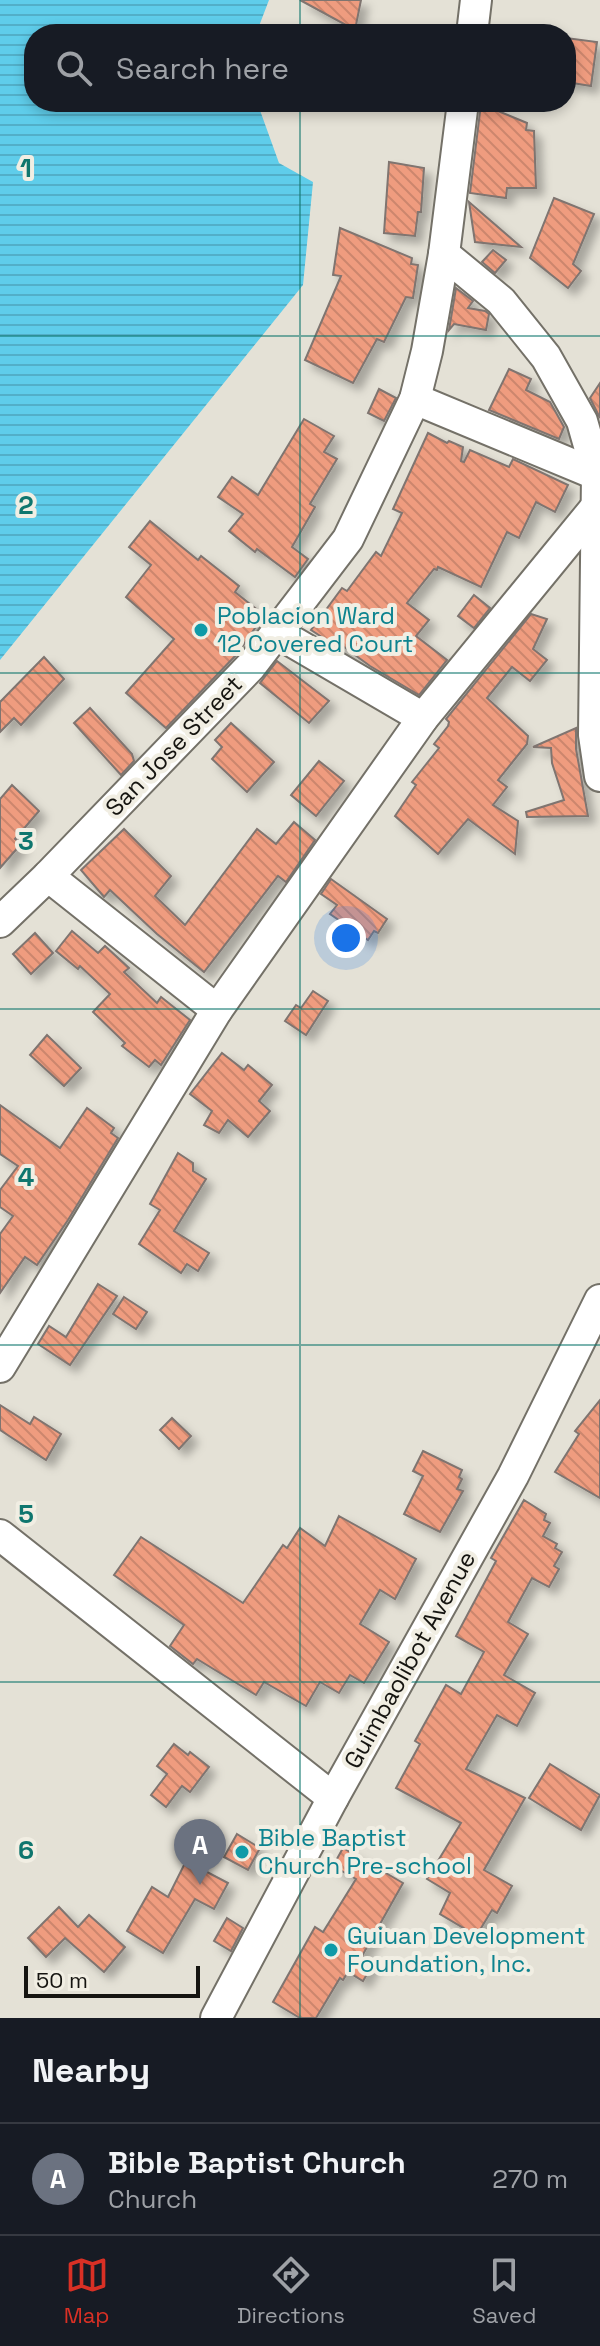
<!DOCTYPE html>
<style>
body{margin:0;font-family:"Space Grotesk",sans-serif;background:#20242c;color:#f1f3f6}
.scale{position:absolute;left:24px;bottom:20px;width:176px;box-sizing:border-box;padding-left:8px;border:4px solid #151410;border-top:0;font-size:22px;line-height:28px;white-space:nowrap;color:#151410;-webkit-text-stroke:6px #f1eee3;paint-order:stroke}
.you{position:absolute;left:346px;top:938px;width:28px;height:28px;margin:-20px;border:6px solid #fff;border-radius:50%;background:#1a73e8;box-shadow:0 0 0 12px #1a73e833}
.badge{display:grid;place-items:center;width:52px;height:52px;border-radius:50%;background:#d93025;color:#fff;font-size:26px;font-weight:700}
.pin{position:absolute;translate:-50% -66px;filter:drop-shadow(0 2px 4px #0008)}
.pin::after{content:'';position:absolute;top:42px;width:28px;height:24px;background:inherit;clip-path:polygon(0 0,100% 0,50% 100%)}
.list{margin:0;padding:0;list-style:none}
h2{display:flex;justify-content:space-between;align-items:center;height:104px;margin:0;padding:0 32px;font-size:34px}
h2 small{font-size:26px;font-weight:400;color:#9ea1a6}
.list li{display:grid;grid-template-columns:52px 1fr auto;gap:24px;align-items:center;box-sizing:border-box;height:112px;padding:0 32px;border-top:2px solid #363941}
.list b{display:block;font-size:30px;white-space:nowrap}
.list p{margin:0;font-size:26px;white-space:nowrap;color:#9ea1a6}
.list em{font-size:26px;font-style:normal;color:#9ea1a6}
.icon{flex:none;width:44px;height:44px;fill:none;stroke:currentColor;stroke-width:2;stroke-linecap:round;stroke-linejoin:round}
.map{position:relative;flex:none;width:600px;height:2018px;overflow:hidden}
.search{position:absolute;background:#171b24;box-shadow:0 4px 12px #0003;left:24px;right:24px;top:24px;height:88px;display:flex;align-items:center;gap:20px;box-sizing:border-box;padding:0 28px;border-radius:32px;color:#9ea1a6;font-size:30px}
.sheet{height:216px;background:#171b24}
nav{display:flex;justify-content:space-around;align-items:center;box-sizing:border-box;height:112px;border-top:2px solid #363941;background:#171b24;font-size:22px;color:#9ea1a6}
nav a{display:grid;justify-items:center;gap:4px}
nav .on{color:#d93025}
.map>svg:first-child{display:block}
</style>
<div class="map">
<svg width="600" height="2018" viewBox="0 0 600 2018">
<defs>
<pattern id="water-rules" width="6" height="5" patternUnits="userSpaceOnUse" patternTransform="scale(2)"><rect width="6" height="5" fill="#5fcdea"/><path d="M0 2.5h6" fill="none" stroke="#52afc8"/></pattern>
<pattern id="building-back-hatch" width="6" height="6" patternUnits="userSpaceOnUse" patternTransform="scale(2)"><rect width="6" height="6" fill="#ef9c7f"/><path d="M-1 5l2 2M0 0l6 6M5-1l2 2" fill="none" stroke="#cc866d"/></pattern>
<filter id="shadow"><feDropShadow dx="7" dy="7" stdDeviation="4" flood-color="#0004"/></filter>
</defs>
<rect width="100%" height="100%" fill="#e4e1d6"/>
<path fill="url(#water-rules)" d="M 0,0 L 269,0 L 256,34 L 34,34 L 34,102 L 257,102 L 279,163 L 313,182 L 303,285 L 0,660 Z"/>
<g fill="url(#building-back-hatch)" stroke="#7f7470" stroke-width="2" filter="url(#shadow)">
<path d="M 300,0 L 361,0 L 355,30 Z"/>
<path d="M 566,38 L 597,42 L 591,86 L 566,82 Z"/>
<path d="M 481,104 L 527,123 L 526,130 L 534,131 L 536,188 L 507,188 L 506,198 L 470,193 Z"/>
<path d="M 389,162 L 424,168 L 421,212 L 418,212 L 415,236 L 384,233 Z"/>
<path d="M 554,198 L 594,214 L 573,264 L 581,271 L 568,288 L 530,258 Z"/>
<path d="M 469,202 L 521,247 L 475,242 Z"/>
<path d="M 340,228 L 412,258 L 411,264 L 418,265 L 413,298 L 406,297 L 384,342 L 377,339 L 353,383 L 305,360 L 341,276 L 333,275 Z"/>
<path d="M 493,250 L 506,260 L 495,273 L 482,262 Z"/>
<path d="M 456,288 L 473,301 L 468,308 L 485,311 L 489,314 L 486,330 L 454,324 L 449,330 Z"/>
<path d="M 509,369 L 531,379 L 526,390 L 550,402 L 564,427 L 559,439 L 489,410 Z"/>
<path d="M 600,383 L 600,418 L 590,398 Z"/>
<path d="M 379,389 L 396,398 L 384,421 L 368,413 Z"/>
<path d="M 304,419 L 334,436 L 324,452 L 337,459 L 310,504 L 315,507 L 292,547 L 308,559 L 295,577 L 257,549 L 255,552 L 229,531 L 243,514 L 218,497 L 232,477 L 258,495 Z"/>
<path d="M 428,433 L 447,443 L 449,441 L 463,447 L 461,461 L 464,462 L 470,450 L 509,467 L 513,459 L 568,485 L 555,512 L 536,502 L 519,538 L 507,532 L 481,587 L 438,567 L 437,570 L 434,569 L 407,603 L 429,620 L 416,636 L 447,660 L 419,695 L 370,666 L 344,647 L 342,650 L 311,630 L 342,588 L 347,591 L 376,552 L 381,556 L 402,513 L 393,509 Z"/>
<path d="M 150,521 L 198,560 L 201,556 L 239,586 L 235,592 L 264,615 L 237,654 L 166,728 L 126,693 L 174,639 L 126,597 L 151,565 L 129,547 Z"/>
<path d="M 474,595 L 490,608 L 474,628 L 458,616 Z"/>
<path d="M 531,614 L 547,619 L 533,649 L 547,660 L 530,681 L 512,667 L 487,698 L 528,736 L 527,744 L 498,780 L 507,787 L 493,805 L 518,821 L 515,854 L 468,819 L 438,854 L 395,816 L 416,785 L 412,782 L 439,748 L 434,744 L 448,726 L 449,722 L 446,719 Z"/>
<path d="M 44,657 L 64,679 L 21,725 L 14,718 L 0,732 L 0,702 Z"/>
<path d="M 277,661 L 329,701 L 309,723 L 260,683 Z"/>
<path d="M 90,708 L 132,754 L 134,761 L 121,775 L 74,723 Z"/>
<path d="M 231,723 L 274,762 L 247,792 L 212,759 L 222,747 L 215,740 Z"/>
<path d="M 576,728 L 576,749 L 588,816 L 527,817 L 526,812 L 564,800 L 552,763 L 551,748 L 533,747 Z"/>
<path d="M 319,761 L 344,781 L 316,816 L 291,795 Z"/>
<path d="M 12,785 L 39,811 L 15,839 L 21,844 L 0,868 L 0,799 Z"/>
<path d="M 294,822 L 315,840 L 286,882 L 278,876 L 204,972 L 157,934 L 110,890 L 104,897 L 81,870 L 124,829 L 171,876 L 155,896 L 185,925 L 257,829 L 276,844 Z"/>
<path d="M 331,879 L 387,919 L 378,933 L 374,931 L 368,940 L 330,914 L 337,905 L 321,894 Z"/>
<path d="M 72,931 L 98,953 L 105,946 L 129,968 L 124,972 L 157,1003 L 161,997 L 190,1020 L 161,1065 L 155,1060 L 149,1067 L 122,1046 L 125,1043 L 93,1012 L 110,994 L 80,966 L 78,969 L 56,951 Z"/>
<path d="M 35,933 L 53,953 L 31,974 L 13,954 Z"/>
<path d="M 313,991 L 328,1001 L 306,1035 L 285,1021 L 296,1005 L 301,1008 Z"/>
<path d="M 47,1035 L 81,1068 L 64,1086 L 30,1055 Z"/>
<path d="M 222,1053 L 244,1070 L 248,1065 L 272,1085 L 259,1101 L 270,1111 L 248,1137 L 228,1120 L 219,1133 L 204,1125 L 212,1111 L 190,1094 Z"/>
<path d="M 0,1105 L 60,1148 L 87,1108 L 114,1128 L 111,1133 L 118,1138 L 68,1220 L 37,1265 L 25,1257 L 0,1293 L 0,1234 L 13,1216 L 0,1207 L 0,1190 L 18,1166 L 0,1154 Z"/>
<path d="M 178,1153 L 193,1163 L 193,1171 L 206,1179 L 174,1231 L 209,1253 L 198,1271 L 187,1264 L 181,1273 L 139,1244 L 160,1210 L 150,1204 Z"/>
<path d="M 98,1284 L 117,1296 L 70,1365 L 38,1344 L 49,1326 L 66,1337 Z"/>
<path d="M 124,1297 L 147,1312 L 136,1329 L 113,1314 Z"/>
<path d="M 600,1400 L 600,1498 L 555,1472 L 579,1434 L 575,1431 Z"/>
<path d="M 0,1405 L 30,1424 L 34,1417 L 61,1434 L 46,1460 L 0,1430 Z"/>
<path d="M 172,1418 L 191,1436 L 179,1449 L 160,1430 Z"/>
<path d="M 423,1451 L 462,1470 L 459,1477 L 462,1479 L 457,1489 L 463,1491 L 440,1532 L 404,1514 L 423,1476 L 413,1471 Z"/>
<path d="M 524,1500 L 546,1514 L 544,1520 L 550,1523 L 543,1536 L 557,1544 L 555,1548 L 562,1552 L 554,1566 L 559,1569 L 549,1587 L 532,1578 L 508,1622 L 528,1634 L 504,1675 L 535,1693 L 517,1726 L 497,1715 L 466,1769 L 525,1798 L 484,1870 L 512,1886 L 497,1913 L 492,1910 L 478,1933 L 473,1931 L 472,1933 L 440,1914 L 450,1893 L 427,1879 L 461,1823 L 396,1788 L 420,1744 L 415,1741 L 446,1685 L 461,1694 L 484,1652 L 456,1636 L 496,1561 L 491,1558 Z"/>
<path d="M 339,1516 L 416,1559 L 395,1599 L 380,1590 L 360,1624 L 389,1642 L 364,1683 L 350,1675 L 339,1693 L 320,1682 L 306,1706 L 264,1682 L 256,1695 L 197,1659 L 193,1664 L 170,1646 L 184,1625 L 114,1575 L 141,1537 L 243,1603 L 283,1545 L 287,1548 L 300,1528 L 325,1546 Z"/>
<path d="M 174,1744 L 188,1755 L 190,1752 L 209,1767 L 190,1792 L 182,1786 L 166,1807 L 151,1795 L 167,1774 L 157,1766 Z"/>
<path d="M 550,1764 L 600,1795 L 581,1830 L 529,1798 Z"/>
<path d="M 237,1834 L 260,1848 L 248,1870 L 224,1857 Z"/>
<path d="M 343,1848 L 403,1883 L 362,1956 L 374,1962 L 363,1981 L 348,1972 L 343,1980 L 340,1978 L 316,2018 L 300,2018 L 273,2002 L 315,1927 L 323,1932 L 356,1879 L 333,1866 Z"/>
<path d="M 186,1861 L 228,1883 L 214,1909 L 195,1899 L 163,1953 L 127,1931 L 152,1887 L 168,1897 Z"/>
<path d="M 59,1907 L 78,1927 L 89,1915 L 125,1947 L 104,1972 L 65,1938 L 46,1957 L 28,1938 Z"/>
<path d="M 227,1918 L 243,1928 L 231,1951 L 214,1941 Z"/>
</g>
<g fill="none" stroke-linecap="round" stroke-linejoin="round">
<g stroke="#747168" stroke-width="34">
<g id="minor">
<path d="M 472,34 L 476,0"/>
<path d="M 444,254 L 501,301 L 546,357 L 582,421 L 597,474 L 594,735 L 600,776"/>
<path d="M 415,399 L 600,476"/>
<path d="M 276,632 L 423,718"/>
<path d="M 48,876 L 217,1010"/>
<path d="M 0,922 L 48,876 L 251,666 L 348,539 L 415,399 L 427,351 L 444,254 L 463,102"/>
<path d="M 0,1367 L 217,1010 L 423,718 L 596,507"/>
<path d="M 0,1535 L 333,1798"/>
<path d="M 216,2018 L 333,1798 L 513,1476 L 600,1300"/>
</g>
</g>
<use href="#minor" stroke="#fff" stroke-width="30"/>
</g>
<path fill="none" stroke="#0f766e" stroke-width="2" stroke-opacity="0.55" d="M 300,0 L 300,34M 300,102 L 300,2018M 0,336 L 600,336M 0,673 L 600,673M 0,1009 L 600,1009M 0,1345 L 600,1345M 0,1682 L 600,1682"/>
<g fill="#0f9aa8" stroke="#f1eee3" stroke-width="3">
<circle cx="201" cy="630" r="8"/>
<circle cx="242" cy="1852" r="8"/>
<circle cx="331" cy="1950" r="8"/>
</g>
<g text-anchor="middle" stroke-width="8" stroke-linejoin="round" paint-order="stroke">
<g font-size="24" fill="#0d838f" stroke="#f1eee3" text-anchor="start">
<text x="217" y="624">Poblacion Ward<tspan x="217" dy="28">12 Covered Court</tspan></text>
<text x="258" y="1846">Bible Baptist<tspan x="258" dy="28">Church Pre-school</tspan></text>
<text x="347" y="1944">Guiuan Development<tspan x="347" dy="28">Foundation, Inc.</tspan></text>
</g>
<g font-size="24" fill="#151410" stroke="#f1eee3">
<text transform="translate(174 746) rotate(-46)" y="8">San Jose Street</text>
<text transform="translate(410 1660) rotate(-61)" y="8">Guimbaolibot Avenue</text>
</g>
</g>
<g font-size="26" text-anchor="middle" font-weight="bold" fill="#0f766e" stroke="#f1eee3" stroke-width="8" stroke-linejoin="round" paint-order="stroke">
<text x="26" y="177">1</text>
<text x="26" y="514">2</text>
<text x="26" y="850">3</text>
<text x="26" y="1186">4</text>
<text x="26" y="1523">5</text>
<text x="26" y="1859">6</text>
</g>
</svg>
<div class="scale">50 m</div>
<div class="you"></div>
<div class="pin badge" style="left:200px;top:1885px;background:#6b7280">A</div>
<div class="search"><svg class="icon" aria-label="search" viewBox="0 0 24 24"><circle cx="10" cy="10" r="6"/><path d="M15 15l6 6"/></svg>Search here</div>
</div>
<section class="sheet">
<h2>Nearby<small></small></h2>
<ul class="list">
<li><span class="badge" style="background:#6b7280">A</span><div><b>Bible Baptist Church</b><p>Church</p></div><em>270 m</em></li>
</ul>
</section>
<nav>
<a class="on"><svg class="icon" aria-label="map" viewBox="0 0 24 24"><path d="M3 6l6-2 6 2 6-2v14l-6 2-6-2-6 2zM9 4v14M15 6v14"/></svg>Map</a>
<a><svg class="icon" aria-label="directions" viewBox="0 0 24 24"><path d="M12 3l9 9-9 9-9-9zM9 14v-3h6M13 9l2 2-2 2"/></svg>Directions</a>
<a><svg class="icon" aria-label="saved" viewBox="0 0 24 24"><path d="M7 4h10v16l-5-4-5 4z"/></svg>Saved</a>
</nav>
